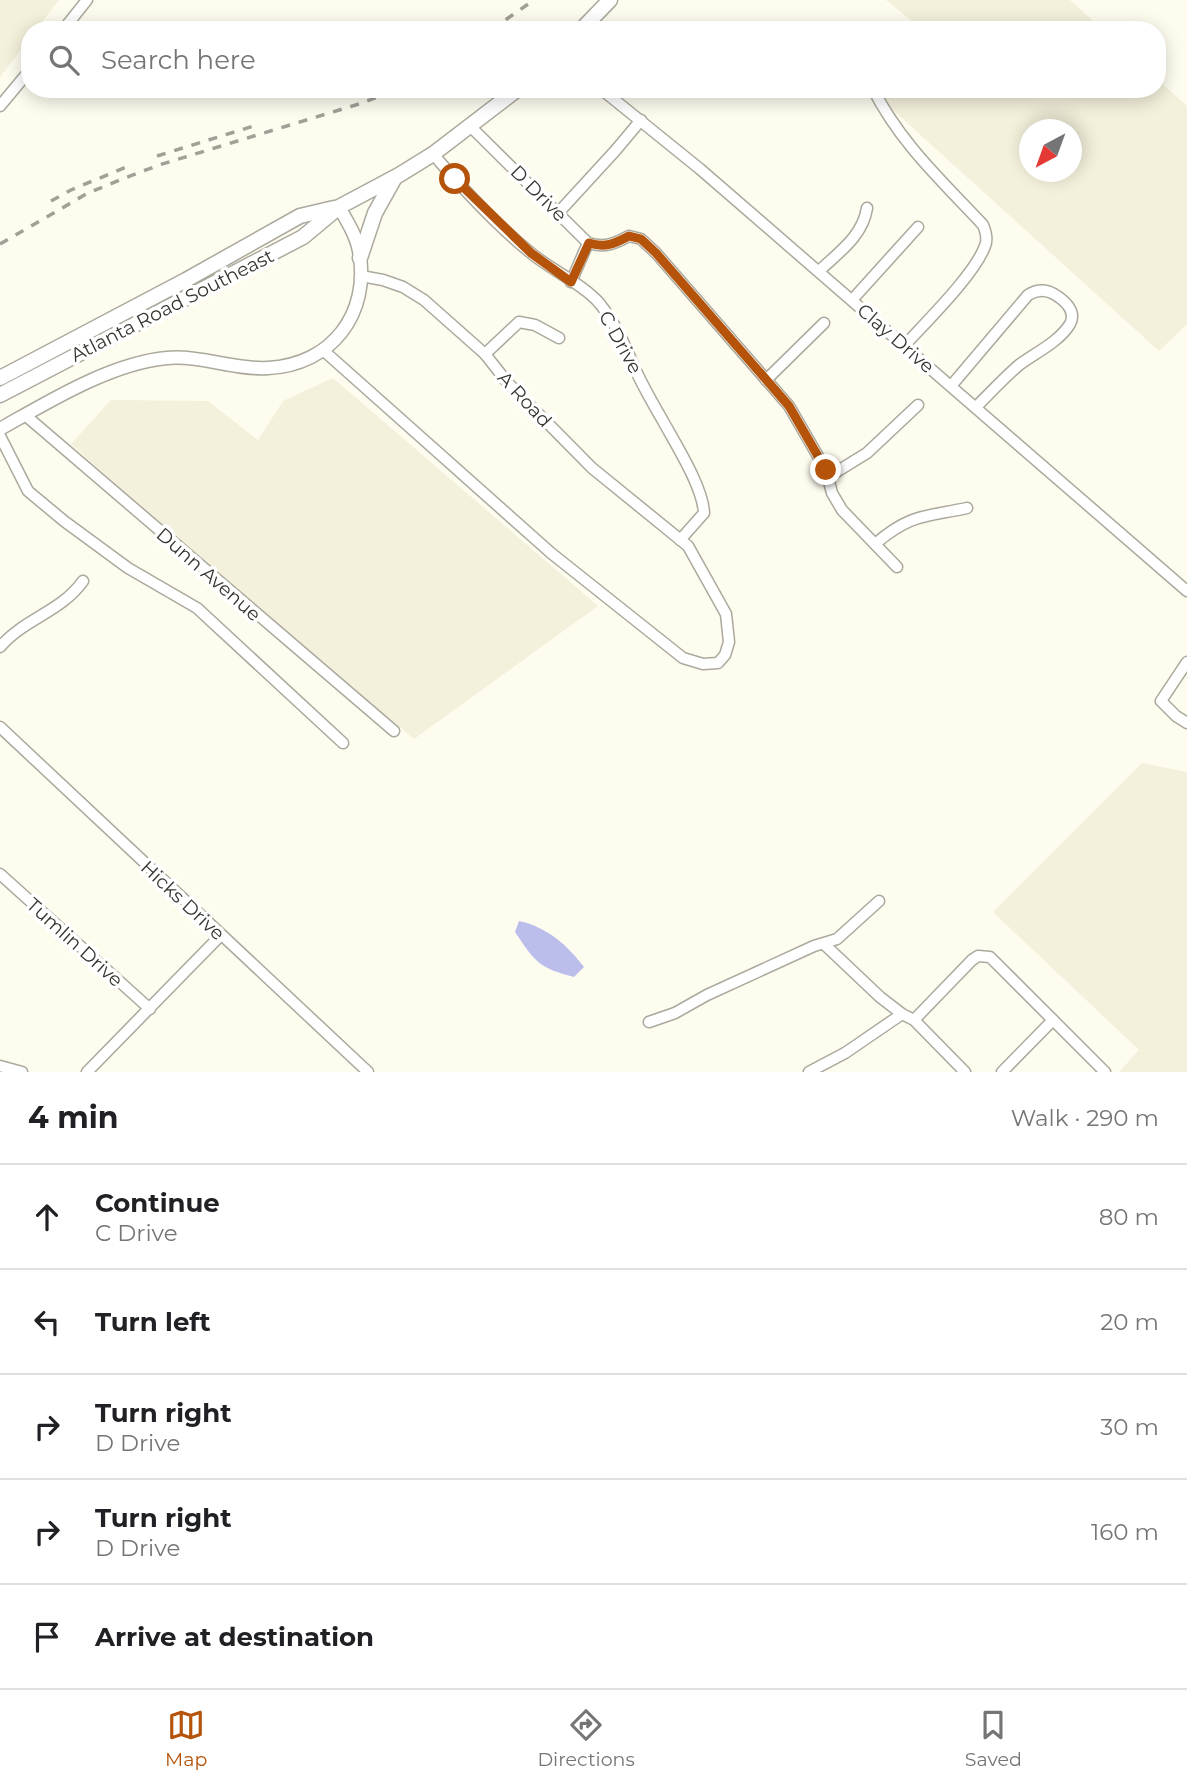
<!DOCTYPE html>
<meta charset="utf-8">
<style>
body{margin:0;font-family:Montserrat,sans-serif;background:#f6f6f6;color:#202124}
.compass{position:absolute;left:1019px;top:119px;width:63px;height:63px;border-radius:50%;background:#fff;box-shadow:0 4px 18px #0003;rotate:221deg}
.stop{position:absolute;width:21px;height:21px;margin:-16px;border:5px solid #b45309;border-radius:50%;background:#fff}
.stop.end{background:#b45309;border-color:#fff;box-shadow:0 2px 7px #0008}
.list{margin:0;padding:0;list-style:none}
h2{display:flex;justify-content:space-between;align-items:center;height:91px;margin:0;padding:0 28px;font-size:30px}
h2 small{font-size:23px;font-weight:400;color:#757577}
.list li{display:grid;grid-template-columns:46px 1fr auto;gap:21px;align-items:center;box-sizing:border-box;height:105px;padding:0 28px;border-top:2px solid #e0e0e0}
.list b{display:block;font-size:26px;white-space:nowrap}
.list p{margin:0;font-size:23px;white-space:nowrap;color:#757577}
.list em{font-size:23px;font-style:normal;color:#757577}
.icon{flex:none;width:38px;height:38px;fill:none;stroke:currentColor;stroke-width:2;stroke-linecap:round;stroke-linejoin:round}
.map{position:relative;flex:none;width:1187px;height:1072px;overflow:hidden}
.search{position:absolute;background:#fff;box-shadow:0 4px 18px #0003;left:21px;right:21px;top:21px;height:77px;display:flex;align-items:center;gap:18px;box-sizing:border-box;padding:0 24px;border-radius:28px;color:#757577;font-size:26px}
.sheet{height:616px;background:#fff}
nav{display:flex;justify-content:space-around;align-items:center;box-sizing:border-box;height:98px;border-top:2px solid #e0e0e0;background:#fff;font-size:19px;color:#757577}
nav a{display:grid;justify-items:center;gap:4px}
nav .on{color:#b45309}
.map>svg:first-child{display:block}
</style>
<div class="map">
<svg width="1187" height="1072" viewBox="0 0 1187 1072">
<rect width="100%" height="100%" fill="#fefcef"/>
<g fill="#f3f0db" fill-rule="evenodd">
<path d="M 0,0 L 59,0 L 36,30 L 30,30 L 30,38 L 0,77 Z"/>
<path d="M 886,0 L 1070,0 L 1103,30 L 923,30 Z"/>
<path d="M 1157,79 L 1187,106 L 1187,324 L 1159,351 L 883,101 L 890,89 L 1157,89 ZM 1030,130 L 1072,130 L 1072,172 L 1030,172 Z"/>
<path d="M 333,378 L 598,606 L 414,739 L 210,569 L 71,444 L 111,400 L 208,401 L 258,440 L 283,401 Z"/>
<path d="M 1142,763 L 1187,772 L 1187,1072 L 1119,1072 L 1139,1050 L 993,912 Z"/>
</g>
<path fill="#bbbeeb" d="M 519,921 C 547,927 567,945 584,967 L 574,977 C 539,968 535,962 515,932 Z"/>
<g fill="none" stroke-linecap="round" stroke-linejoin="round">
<g stroke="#aba99d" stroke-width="13">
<g id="minor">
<path d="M 63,30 L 87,0"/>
<path d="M 601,89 L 700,169 L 1187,591"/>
<path d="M 873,89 C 901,144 942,181 983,225 C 986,232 988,239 985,246 C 975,274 926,322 905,345"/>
<path d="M 0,106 L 30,70"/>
<path d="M 471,127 L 588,243 C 605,248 614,244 629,236 L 641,239 L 656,253 L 789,406 L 826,470 L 832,493 L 842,510 L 897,567"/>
<path d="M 433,154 C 463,189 495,224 531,253 C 550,269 584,285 600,304 C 616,324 625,345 635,369 C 643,386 653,404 663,421 C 675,443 703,487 704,513 L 680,540"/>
<path d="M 559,212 L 615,151 L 641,120"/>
<path d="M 819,271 C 838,253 863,236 867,208"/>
<path d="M 571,282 L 588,243"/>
<path d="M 852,300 L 918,227"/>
<path d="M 324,351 L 551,553 L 683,658 L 703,664 L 718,663 L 725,655 L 729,642 L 726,614 L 688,546 L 592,468 L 507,382 L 485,354 L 424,300 L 403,287 L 383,280 L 361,276"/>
<path d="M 485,354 L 519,322 L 535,325 L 559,338"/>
<path d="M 766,380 L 824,323"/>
<path d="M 951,386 L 1028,295 C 1036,290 1045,289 1054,294 C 1064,300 1077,311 1070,324 C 1059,342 1035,353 1019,365 C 1004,378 990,393 976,407"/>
<path d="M 25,415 L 394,731"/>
<path d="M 0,436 L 28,491 L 64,521 L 128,568 L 197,608 L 343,743"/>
<path d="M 828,477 L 867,453 L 918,405"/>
<path d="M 875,544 C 910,514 924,517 967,508"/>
<path d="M 0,647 C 25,618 61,612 83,581"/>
<path d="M 1187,662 L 1161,701 L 1176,716 L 1187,723"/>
<path d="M 0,727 L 368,1072"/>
<path d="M 0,874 L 150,1009"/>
<path d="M 824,944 L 880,997 L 902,1014 L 914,1020 L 965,1072"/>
<path d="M 914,1020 L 972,960 L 978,956 L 990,957 L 1105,1072"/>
<path d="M 649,1022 L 675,1013 L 707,995 L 814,946 L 837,939 L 879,901"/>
<path d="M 0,1066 L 22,1072"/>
<path d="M 87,1072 L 220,936"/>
<path d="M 809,1072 L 845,1053 L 902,1014"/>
<path d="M 1002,1072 L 1053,1020"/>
</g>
</g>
<g stroke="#aba99d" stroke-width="15">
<path id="tertiary" d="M 0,429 C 48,402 111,363 167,358 C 201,355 234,370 268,368 C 331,365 371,314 359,251 C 356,235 347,221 339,207"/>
</g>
<g stroke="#aba99d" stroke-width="17">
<g id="secondary">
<path d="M 581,30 L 610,0"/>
<path d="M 360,258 L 375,213 L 394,179"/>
<path d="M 0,378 L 186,280 L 300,216 L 334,208"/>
<path d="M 0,395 L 303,237 L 339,207 L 399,175 L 433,154 L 518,89"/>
</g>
</g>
<use href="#minor" stroke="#fff" stroke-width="10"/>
<use href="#tertiary" stroke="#fff" stroke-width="12"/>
<use href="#secondary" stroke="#fff" stroke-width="14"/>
<g stroke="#a19f96" stroke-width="3.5" stroke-dasharray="9 9" stroke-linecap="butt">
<path d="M 491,30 L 534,0"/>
<path d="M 157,156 L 257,125"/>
<path d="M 51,201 L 71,190 L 131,165"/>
<path d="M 0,244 L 88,193 L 125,178 L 159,165 L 359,104 L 399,89"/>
</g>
</g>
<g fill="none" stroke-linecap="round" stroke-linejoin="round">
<path stroke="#b45309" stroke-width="9" d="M 455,179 L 531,253 L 571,282 L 589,243 C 605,248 614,244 629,236 L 641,239 L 656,253 L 789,406 L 826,470"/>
</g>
<g text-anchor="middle" stroke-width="7" stroke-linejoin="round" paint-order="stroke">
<g font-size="19" fill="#363530" stroke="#fff">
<text transform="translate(539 193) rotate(45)" y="7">D Drive</text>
<text transform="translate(172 305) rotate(-27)" y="7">Atlanta Road Southeast</text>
<text transform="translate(896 338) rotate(41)" y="7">Clay Drive</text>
<text transform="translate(621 342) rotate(61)" y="7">C Drive</text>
<text transform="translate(525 399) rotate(47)" y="7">A Road</text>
<text transform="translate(209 574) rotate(41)" y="7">Dunn Avenue</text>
<text transform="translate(183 900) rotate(43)" y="7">Hicks Drive</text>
<text transform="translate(75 942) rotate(42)" y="7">Tumlin Drive</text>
</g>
</g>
</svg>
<svg class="compass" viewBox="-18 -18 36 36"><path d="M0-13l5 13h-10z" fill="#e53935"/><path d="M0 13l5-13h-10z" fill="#757577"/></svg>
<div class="stop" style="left:455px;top:179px"></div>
<div class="stop end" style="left:826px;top:470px"></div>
<div class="search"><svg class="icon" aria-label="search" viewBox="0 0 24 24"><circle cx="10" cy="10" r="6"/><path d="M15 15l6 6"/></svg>Search here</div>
</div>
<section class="sheet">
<h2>4 min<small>Walk · 290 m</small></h2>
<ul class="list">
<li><svg class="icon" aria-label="ahead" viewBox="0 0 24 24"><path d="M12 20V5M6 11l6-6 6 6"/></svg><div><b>Continue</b><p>C Drive</p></div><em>80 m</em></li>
<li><svg class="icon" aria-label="left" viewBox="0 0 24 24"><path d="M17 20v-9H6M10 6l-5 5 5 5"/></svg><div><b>Turn left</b></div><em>20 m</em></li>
<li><svg class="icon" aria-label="right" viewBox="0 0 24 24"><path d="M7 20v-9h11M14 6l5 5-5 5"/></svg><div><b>Turn right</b><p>D Drive</p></div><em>30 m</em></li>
<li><svg class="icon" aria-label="right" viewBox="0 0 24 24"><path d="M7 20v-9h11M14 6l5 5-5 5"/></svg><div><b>Turn right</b><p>D Drive</p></div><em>160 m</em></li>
<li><svg class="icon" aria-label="arrive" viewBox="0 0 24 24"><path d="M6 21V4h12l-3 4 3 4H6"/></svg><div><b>Arrive at destination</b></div></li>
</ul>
</section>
<nav>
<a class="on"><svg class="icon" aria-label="map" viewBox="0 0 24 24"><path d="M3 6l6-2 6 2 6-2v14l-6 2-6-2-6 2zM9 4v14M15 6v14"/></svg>Map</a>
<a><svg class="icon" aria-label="directions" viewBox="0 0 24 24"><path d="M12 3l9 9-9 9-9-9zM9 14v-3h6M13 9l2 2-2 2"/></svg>Directions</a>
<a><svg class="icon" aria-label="saved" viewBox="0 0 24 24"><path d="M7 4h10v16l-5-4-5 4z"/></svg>Saved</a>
</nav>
